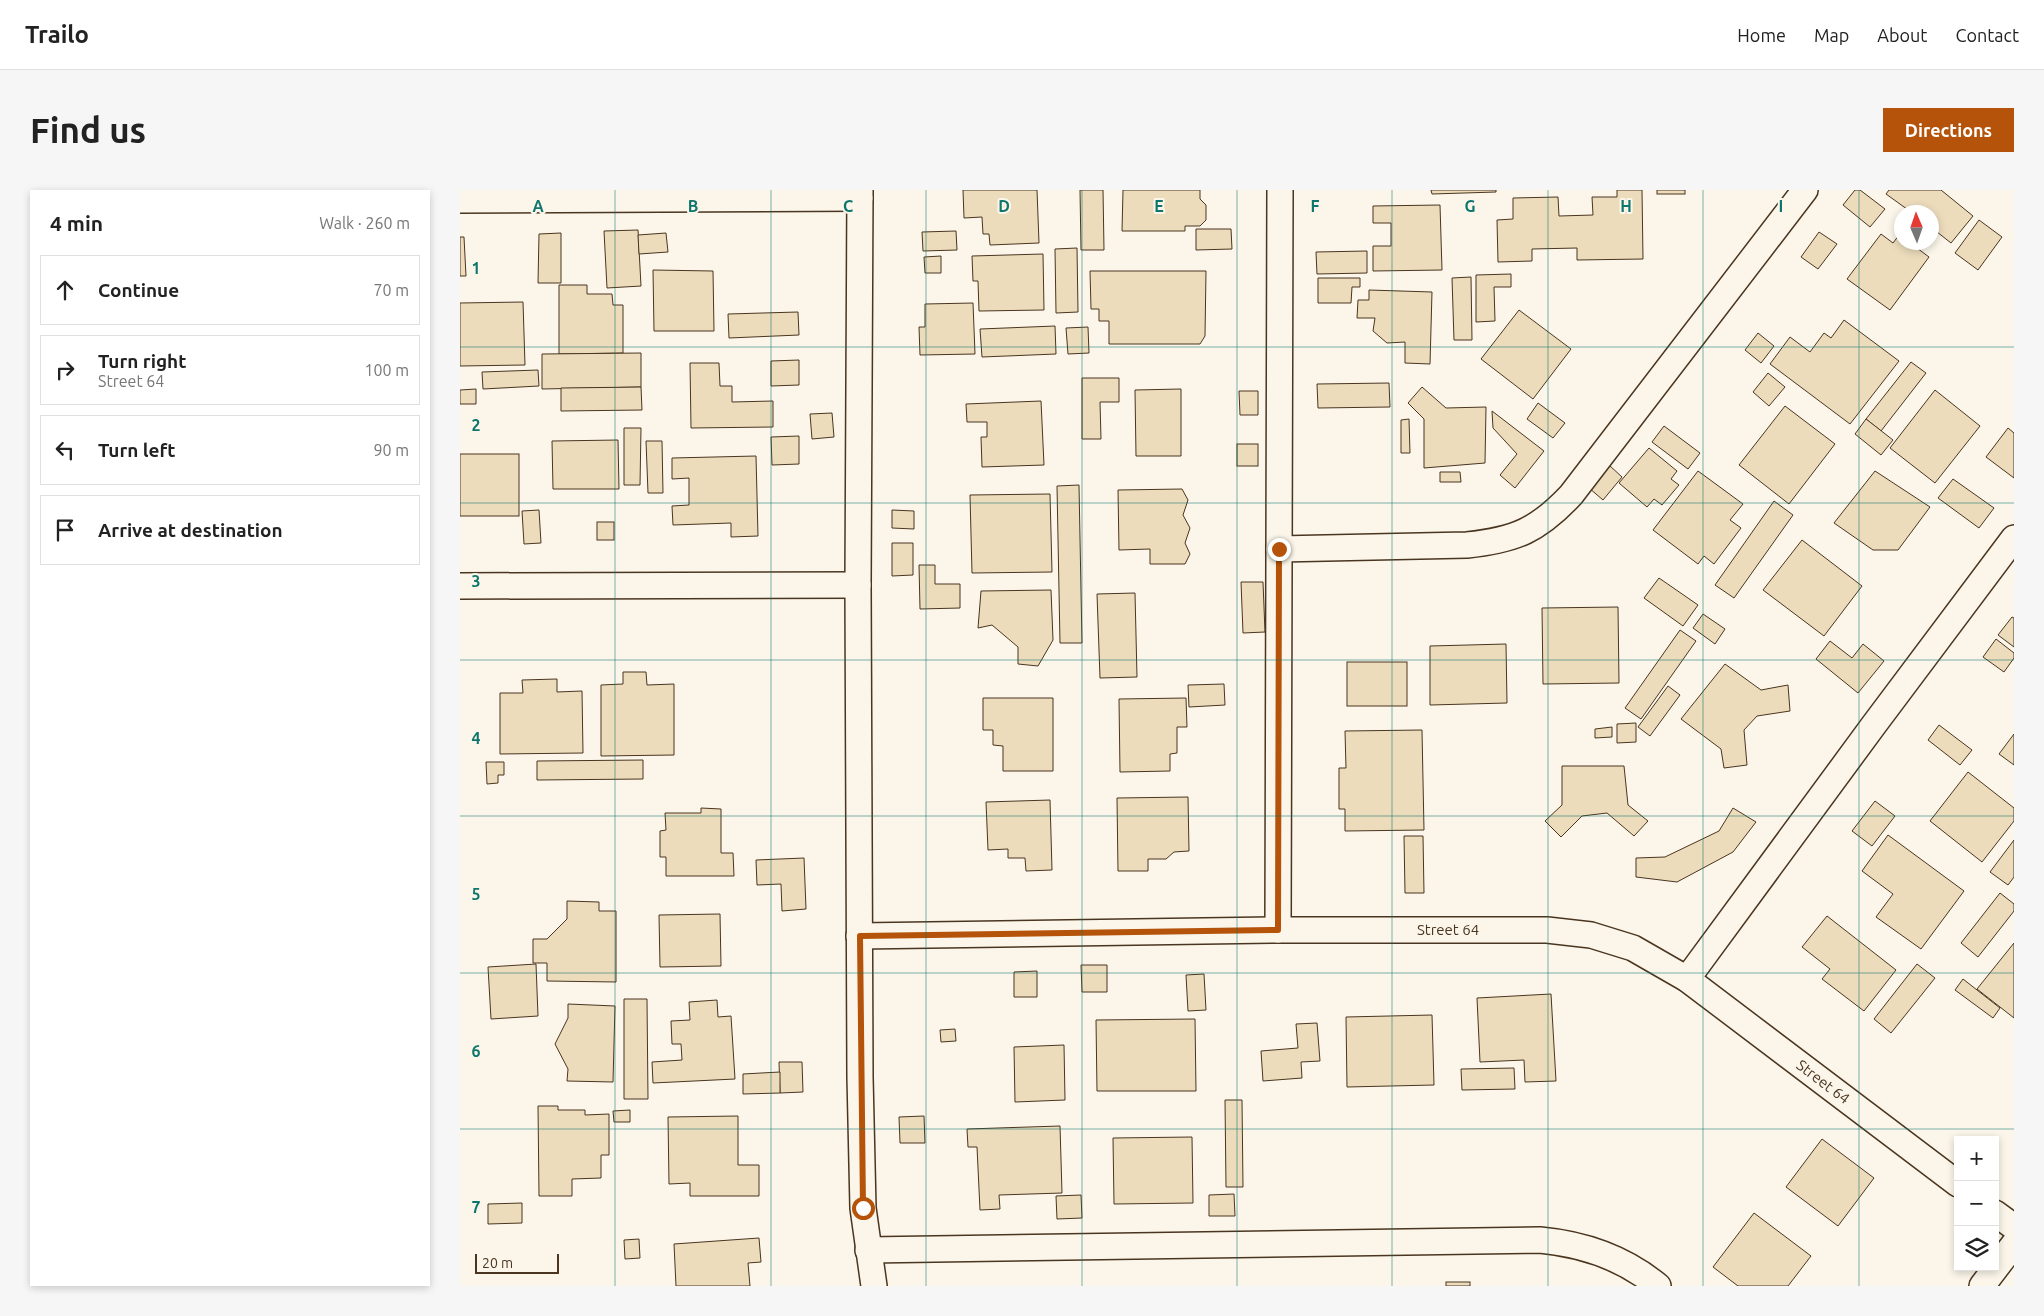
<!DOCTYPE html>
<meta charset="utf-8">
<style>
body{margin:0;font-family:Ubuntu,sans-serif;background:#f6f6f6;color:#222}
.controls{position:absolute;right:15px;bottom:15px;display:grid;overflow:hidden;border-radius:0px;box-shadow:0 2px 8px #0003}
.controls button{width:45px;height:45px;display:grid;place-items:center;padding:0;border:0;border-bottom:1px solid #e0e0e0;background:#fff;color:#222;font:25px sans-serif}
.compass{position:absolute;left:1434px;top:15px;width:45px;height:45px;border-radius:50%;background:#fff;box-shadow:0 2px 8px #0003;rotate:358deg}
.scale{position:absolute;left:15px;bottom:12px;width:84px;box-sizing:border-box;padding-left:5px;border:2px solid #4a3520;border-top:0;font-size:14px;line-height:18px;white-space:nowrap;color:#4a3520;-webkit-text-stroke:4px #fbf6e9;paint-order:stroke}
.stop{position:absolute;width:15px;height:15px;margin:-11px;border:4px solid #b45309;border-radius:50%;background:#fff}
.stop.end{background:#b45309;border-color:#fff;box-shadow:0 1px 5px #0008}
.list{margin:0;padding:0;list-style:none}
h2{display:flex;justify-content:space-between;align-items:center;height:65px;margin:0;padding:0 20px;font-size:21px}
h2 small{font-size:16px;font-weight:400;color:#767676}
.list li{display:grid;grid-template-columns:32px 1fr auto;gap:15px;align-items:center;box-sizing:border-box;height:70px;margin:0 10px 10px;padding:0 10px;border:1px solid #e0e0e0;border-radius:0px}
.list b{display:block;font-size:19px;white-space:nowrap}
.list p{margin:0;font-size:16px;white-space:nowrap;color:#767676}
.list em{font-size:16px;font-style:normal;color:#767676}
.icon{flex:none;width:28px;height:28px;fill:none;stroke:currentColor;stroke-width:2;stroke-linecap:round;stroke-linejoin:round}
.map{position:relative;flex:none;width:1554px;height:1096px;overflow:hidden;border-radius:0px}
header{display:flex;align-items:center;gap:30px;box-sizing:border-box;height:70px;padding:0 25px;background:#fff;border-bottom:1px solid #e0e0e0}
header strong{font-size:24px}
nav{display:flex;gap:28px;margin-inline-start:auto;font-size:18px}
.intro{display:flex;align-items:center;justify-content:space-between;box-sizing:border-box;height:120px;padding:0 30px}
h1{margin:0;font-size:35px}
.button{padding:12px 22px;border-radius:0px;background:#b45309;color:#fff;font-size:18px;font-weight:700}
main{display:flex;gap:30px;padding:0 30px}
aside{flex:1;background:#fff;border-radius:0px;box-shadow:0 2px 8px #0003}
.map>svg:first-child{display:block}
</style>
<header>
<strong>Trailo</strong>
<nav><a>Home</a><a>Map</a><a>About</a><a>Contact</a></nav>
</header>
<div class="intro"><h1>Find us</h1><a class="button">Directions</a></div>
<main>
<aside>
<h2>4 min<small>Walk · 260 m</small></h2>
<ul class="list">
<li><svg class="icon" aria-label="ahead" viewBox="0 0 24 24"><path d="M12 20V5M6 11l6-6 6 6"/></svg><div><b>Continue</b></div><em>70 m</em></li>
<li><svg class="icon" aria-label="right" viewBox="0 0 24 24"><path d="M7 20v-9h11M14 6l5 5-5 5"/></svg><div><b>Turn right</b><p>Street 64</p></div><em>100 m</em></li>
<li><svg class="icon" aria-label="left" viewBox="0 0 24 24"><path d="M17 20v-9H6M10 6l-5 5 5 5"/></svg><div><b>Turn left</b></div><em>90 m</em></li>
<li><svg class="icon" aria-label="arrive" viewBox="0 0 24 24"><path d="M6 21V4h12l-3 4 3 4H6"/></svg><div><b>Arrive at destination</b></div></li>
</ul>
</aside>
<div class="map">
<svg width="1554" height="1096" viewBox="0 0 1554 1096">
<rect width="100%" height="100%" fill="#fbf6e9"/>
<g fill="#ecdcbc" stroke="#4a3520">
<path d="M 503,0 L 577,0 L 579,53 L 530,55 L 529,44 L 523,44 L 522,27 L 504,28 Z"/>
<path d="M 620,0 L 643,0 L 644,60 L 621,60 Z"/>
<path d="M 663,0 L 740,0 L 740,9 L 746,15 L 746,30 L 740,36 L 725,36 L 725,41 L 662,41 Z"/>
<path d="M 971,0 L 1036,0 L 1036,2 L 972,4 Z"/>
<path d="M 1157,0 L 1182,0 L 1183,69 L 1117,70 L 1117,58 L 1072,59 L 1072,71 L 1038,72 L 1037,30 L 1053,29 L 1053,8 L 1098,7 L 1099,26 L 1133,25 L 1132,7 L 1157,7 Z"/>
<rect x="1197" y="0" width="28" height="4"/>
<path d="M 1395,0 L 1400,0 L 1425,19 L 1410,37 L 1383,15 Z"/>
<path d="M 1429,0 L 1481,0 L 1513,26 L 1491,53 L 1472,38 L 1472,22 L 1451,22 L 1426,4 Z"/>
<path d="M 980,15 L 982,80 L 913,81 L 913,56 L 931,56 L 931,33 L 913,33 L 913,16 Z"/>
<path d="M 1519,30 L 1542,47 L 1518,80 L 1495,63 Z"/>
<path d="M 736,39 L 771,39 L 772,59 L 736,60 Z"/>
<path d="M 178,40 L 181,96 L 147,98 L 144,41 Z"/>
<path d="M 496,41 L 497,60 L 463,61 L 462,42 Z"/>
<path d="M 1359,42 L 1377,54 L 1358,79 L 1341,67 Z"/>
<path d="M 101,43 L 101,93 L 78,93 L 79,44 Z"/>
<path d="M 206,43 L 208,62 L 179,64 L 178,45 Z"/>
<path d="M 1421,44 L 1433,53 L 1439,45 L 1442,47 L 1442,52 L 1449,52 L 1469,67 L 1430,120 L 1387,89 Z"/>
<path d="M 0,47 L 4,47 L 6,86 L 0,86 Z"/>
<path d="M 617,58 L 618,122 L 596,123 L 595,59 Z"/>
<path d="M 907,61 L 907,83 L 857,84 L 856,62 Z"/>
<path d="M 583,64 L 584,120 L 519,121 L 518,91 L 513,91 L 512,66 Z"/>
<path d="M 481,66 L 481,83 L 465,83 L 464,67 Z"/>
<path d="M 193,80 L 253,81 L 254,141 L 194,141 Z"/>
<path d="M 630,81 L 746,81 L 745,146 L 740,154 L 649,154 L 649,131 L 639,131 L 639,119 L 631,119 Z"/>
<path d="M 1051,84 L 1051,97 L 1034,97 L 1035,131 L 1016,132 L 1016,85 Z"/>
<path d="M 1011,87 L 1012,150 L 994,150 L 992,88 Z"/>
<path d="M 858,88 L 900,88 L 900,97 L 892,97 L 891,113 L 858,113 Z"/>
<path d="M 99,95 L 127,95 L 127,104 L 152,104 L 153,115 L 163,115 L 163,163 L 99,164 Z"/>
<path d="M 909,100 L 972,102 L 970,174 L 945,173 L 945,152 L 927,153 L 913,141 L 915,128 L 897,128 L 898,110 L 909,110 Z"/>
<path d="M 63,112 L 65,175 L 0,176 L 0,113 Z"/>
<path d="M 513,113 L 515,164 L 460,165 L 459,137 L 465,137 L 465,114 Z"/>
<path d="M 1059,120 L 1111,159 L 1073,209 L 1021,169 Z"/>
<path d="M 338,122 L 339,145 L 269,148 L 268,124 Z"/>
<path d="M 1384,130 L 1439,171 L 1390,234 L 1310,174 L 1330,147 L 1350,162 L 1364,143 L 1371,148 Z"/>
<path d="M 595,136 L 596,164 L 522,167 L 520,139 Z"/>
<path d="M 628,137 L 629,163 L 608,164 L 606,138 Z"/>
<path d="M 1298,143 L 1314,156 L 1301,173 L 1285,160 Z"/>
<path d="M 181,163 L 181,197 L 82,199 L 82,164 Z"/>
<path d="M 339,170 L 339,195 L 311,196 L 311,171 Z"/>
<path d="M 1451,172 L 1466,183 L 1421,241 L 1406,229 Z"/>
<path d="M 230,173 L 259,173 L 260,196 L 272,196 L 272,212 L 313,211 L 313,237 L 231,238 Z"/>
<path d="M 78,180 L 79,196 L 23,199 L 22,182 Z"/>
<path d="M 1308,183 L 1325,197 L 1309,216 L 1293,202 Z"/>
<path d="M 622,188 L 659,188 L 659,212 L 640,212 L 641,249 L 622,249 Z"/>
<path d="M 929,193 L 930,217 L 858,218 L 857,194 Z"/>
<path d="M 181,197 L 182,220 L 101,221 L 101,198 Z"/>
<path d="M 962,197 L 986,218 L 1026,217 L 1025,273 L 964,278 L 964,229 L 948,213 Z"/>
<path d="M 16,199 L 16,214 L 0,214 L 0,200 Z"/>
<path d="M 721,199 L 721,266 L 676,266 L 675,200 Z"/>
<path d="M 1475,200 L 1520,236 L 1475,293 L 1430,258 Z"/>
<path d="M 779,201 L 798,201 L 798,225 L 780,225 Z"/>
<path d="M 581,211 L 584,275 L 522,277 L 521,247 L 527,247 L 527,232 L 507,232 L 506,214 Z"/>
<path d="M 1078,213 L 1105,233 L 1093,248 L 1067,229 Z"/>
<path d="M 1325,216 L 1375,254 L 1329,314 L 1279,275 Z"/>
<path d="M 1032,221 L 1084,261 L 1055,298 L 1040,285 L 1057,264 L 1033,238 Z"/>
<path d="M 372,223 L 374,247 L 352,249 L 350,224 Z"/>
<path d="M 949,229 L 950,263 L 941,263 L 941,230 Z"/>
<path d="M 1406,229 L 1433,250 L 1421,265 L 1395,244 Z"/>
<path d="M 1204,236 L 1240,263 L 1228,279 L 1192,252 Z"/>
<path d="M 164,238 L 181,238 L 180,295 L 164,295 Z"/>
<path d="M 1548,238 L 1554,243 L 1554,288 L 1526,267 Z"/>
<path d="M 339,246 L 339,274 L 312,275 L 311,247 Z"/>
<path d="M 158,250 L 159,299 L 93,299 L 92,251 Z"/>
<path d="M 186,251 L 202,251 L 203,303 L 188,303 Z"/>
<rect x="777" y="254" width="21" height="22"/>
<path d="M 1189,258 L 1217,281 L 1211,289 L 1219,295 L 1202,315 L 1194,309 L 1187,317 L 1159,293 Z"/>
<rect x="0" y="264" width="59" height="62"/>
<path d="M 296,266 L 298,346 L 271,347 L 271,333 L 213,335 L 212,316 L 229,315 L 229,288 L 212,289 L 212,268 Z"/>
<path d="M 1149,275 L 1162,287 L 1143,310 L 1129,298 Z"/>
<path d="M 1238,281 L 1283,314 L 1270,330 L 1281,338 L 1254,374 L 1244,366 L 1238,374 L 1193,340 Z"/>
<path d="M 1415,281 L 1470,317 L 1438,360 L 1413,360 L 1374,333 Z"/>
<path d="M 980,282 L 1000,282 L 1001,292 L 980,292 Z"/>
<path d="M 1493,289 L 1534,318 L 1519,338 L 1478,308 Z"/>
<path d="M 619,295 L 622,453 L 600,453 L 597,296 Z"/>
<path d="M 722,299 L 728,310 L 723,325 L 730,338 L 725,353 L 730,364 L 725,374 L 690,374 L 690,359 L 659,360 L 658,300 Z"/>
<path d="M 590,304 L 592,382 L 512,383 L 510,305 Z"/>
<path d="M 1314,311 L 1333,325 L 1274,408 L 1255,395 Z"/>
<path d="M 79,320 L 81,353 L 64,354 L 62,321 Z"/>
<path d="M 432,320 L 454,321 L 454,339 L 432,338 Z"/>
<rect x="137" y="332" width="17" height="18"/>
<path d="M 1342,350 L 1402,396 L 1364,446 L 1303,400 Z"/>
<path d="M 432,353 L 453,353 L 453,385 L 432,386 Z"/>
<path d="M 459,375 L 475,375 L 475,394 L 500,394 L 500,418 L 460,419 Z"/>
<path d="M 1199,388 L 1238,415 L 1223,436 L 1184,408 Z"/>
<path d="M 781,392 L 803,392 L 805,442 L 783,443 Z"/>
<path d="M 591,400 L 593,450 L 578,476 L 558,474 L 558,457 L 532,435 L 518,438 L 521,401 Z"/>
<path d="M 675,403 L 677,487 L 640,488 L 637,404 Z"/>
<path d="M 1158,417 L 1159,493 L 1083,494 L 1082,418 Z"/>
<path d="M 1243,424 L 1265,439 L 1255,454 L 1233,438 Z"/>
<path d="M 1552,427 L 1554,428 L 1554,457 L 1538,445 Z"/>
<path d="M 1220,440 L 1236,451 L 1181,529 L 1165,518 Z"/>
<path d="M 1536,449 L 1554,463 L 1554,468 L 1544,482 L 1523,467 Z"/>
<path d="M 1370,451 L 1392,468 L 1403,454 L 1424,471 L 1398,503 L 1356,469 Z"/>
<path d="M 1046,454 L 1047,513 L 970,515 L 970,456 Z"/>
<rect x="887" y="472" width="60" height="44"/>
<path d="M 1265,474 L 1301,500 L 1328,495 L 1330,521 L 1297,526 L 1284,540 L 1287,575 L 1264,578 L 1261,559 L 1221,529 Z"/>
<path d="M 163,482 L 186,482 L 187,495 L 214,494 L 214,565 L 141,566 L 141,495 L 163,494 Z"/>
<path d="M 97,489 L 97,502 L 122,501 L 123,563 L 40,564 L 40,503 L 63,503 L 62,490 Z"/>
<path d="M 764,494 L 765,515 L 729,517 L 728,495 Z"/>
<path d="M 1208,496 L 1220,505 L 1190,546 L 1178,537 Z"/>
<path d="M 523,508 L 593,508 L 593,581 L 543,581 L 543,556 L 533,555 L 533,540 L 523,540 Z"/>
<path d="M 726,508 L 727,537 L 717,537 L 717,563 L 710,564 L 710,581 L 660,582 L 659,509 Z"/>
<path d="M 1176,533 L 1176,552 L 1157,553 L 1157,534 Z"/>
<path d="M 1479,535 L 1512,560 L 1500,575 L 1468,550 Z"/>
<path d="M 1152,537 L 1152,547 L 1135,548 L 1135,539 Z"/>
<path d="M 962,540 L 964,640 L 885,641 L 885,619 L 879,619 L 879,578 L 886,578 L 885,541 Z"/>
<path d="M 1554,544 L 1554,575 L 1539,564 Z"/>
<path d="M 183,570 L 183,589 L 77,590 L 77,571 Z"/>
<path d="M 26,572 L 44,572 L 44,585 L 38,585 L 38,593 L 27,594 Z"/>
<path d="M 1102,576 L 1164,576 L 1168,615 L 1188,631 L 1174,646 L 1147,623 L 1122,626 L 1101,647 L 1085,631 L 1102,615 Z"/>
<path d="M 1508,582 L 1554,618 L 1554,631 L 1522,672 L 1470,631 Z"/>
<path d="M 728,607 L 729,661 L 714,662 L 706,669 L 688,669 L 688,681 L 658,681 L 657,608 Z"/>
<path d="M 590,610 L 592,680 L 566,681 L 565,668 L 548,668 L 548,659 L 528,660 L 526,612 Z"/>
<path d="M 1415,611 L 1435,626 L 1412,656 L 1392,641 Z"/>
<path d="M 241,618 L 261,619 L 261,663 L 273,663 L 274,686 L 206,686 L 206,667 L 200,667 L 200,641 L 206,640 L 205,623 L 241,623 Z"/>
<path d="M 1273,618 L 1296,632 L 1273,662 L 1217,692 L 1176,687 L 1176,668 L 1205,667 L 1259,641 Z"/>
<path d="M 1428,645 L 1504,701 L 1461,759 L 1416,727 L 1433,704 L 1402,681 Z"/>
<path d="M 944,646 L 963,646 L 964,703 L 945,703 Z"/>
<path d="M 1554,650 L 1554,687 L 1548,695 L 1530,682 Z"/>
<path d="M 344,668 L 346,719 L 322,721 L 321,694 L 297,695 L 296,670 Z"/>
<path d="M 1540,703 L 1554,714 L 1554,721 L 1518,767 L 1501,753 Z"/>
<path d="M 107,711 L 139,712 L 139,721 L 156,721 L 156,792 L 87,791 L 87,773 L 73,773 L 73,749 L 87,749 L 107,729 Z"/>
<path d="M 260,724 L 261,776 L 200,777 L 199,725 Z"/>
<path d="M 1367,726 L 1436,780 L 1404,821 L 1362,789 L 1370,779 L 1342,757 Z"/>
<path d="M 1554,753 L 1554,828 L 1517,799 Z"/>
<path d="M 76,774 L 78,826 L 31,829 L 28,777 Z"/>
<path d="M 1457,774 L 1475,788 L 1431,843 L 1414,829 Z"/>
<path d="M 621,775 L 647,775 L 647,802 L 622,802 Z"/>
<path d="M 577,781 L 577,807 L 554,807 L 554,782 Z"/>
<path d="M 744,784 L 746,820 L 728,821 L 726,785 Z"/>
<path d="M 1503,789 L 1540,818 L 1533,828 L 1495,800 Z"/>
<path d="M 1091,804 L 1096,891 L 1065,892 L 1064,870 L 1020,872 L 1017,808 Z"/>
<path d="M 164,809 L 187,809 L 188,909 L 164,909 Z"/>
<path d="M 257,810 L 258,827 L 271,826 L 275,889 L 193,893 L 192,872 L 222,870 L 221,854 L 212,854 L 211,831 L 230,830 L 229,812 Z"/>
<path d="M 108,814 L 155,816 L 153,892 L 107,891 L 108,879 L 95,854 L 108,828 Z"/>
<path d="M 972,825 L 974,895 L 887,897 L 886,827 Z"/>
<path d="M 735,829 L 736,901 L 637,901 L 636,830 Z"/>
<path d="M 857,833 L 860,871 L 841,872 L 842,888 L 803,891 L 801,861 L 838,858 L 836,834 Z"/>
<path d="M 495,839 L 496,851 L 481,852 L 480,840 Z"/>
<path d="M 604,855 L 605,910 L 555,912 L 554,857 Z"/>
<path d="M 319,872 L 342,872 L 343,902 L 320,903 Z"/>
<path d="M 1054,878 L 1055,899 L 1002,900 L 1001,879 Z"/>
<path d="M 320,882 L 320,903 L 283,904 L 283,884 Z"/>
<path d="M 765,910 L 782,910 L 783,997 L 766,997 Z"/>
<path d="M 78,916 L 98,916 L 98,920 L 125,920 L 125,925 L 149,924 L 149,965 L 141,965 L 141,988 L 112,989 L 112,1006 L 79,1006 Z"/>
<path d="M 170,920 L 170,932 L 154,932 L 153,921 Z"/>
<path d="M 278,926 L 278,975 L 299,975 L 299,1006 L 230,1006 L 230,993 L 209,994 L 208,927 Z"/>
<path d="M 464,926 L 465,953 L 440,953 L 439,927 Z"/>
<path d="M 600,936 L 602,1003 L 539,1005 L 540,1019 L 520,1020 L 517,957 L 508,957 L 507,939 Z"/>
<path d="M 732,947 L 733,1013 L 654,1014 L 653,948 Z"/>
<path d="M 1362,949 L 1414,988 L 1378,1036 L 1326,997 Z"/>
<path d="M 774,1004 L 775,1026 L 749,1026 L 749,1005 Z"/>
<path d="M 621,1005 L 622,1028 L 597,1029 L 596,1006 Z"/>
<path d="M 62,1013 L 62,1033 L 28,1034 L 28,1014 Z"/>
<path d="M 1294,1023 L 1351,1066 L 1328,1096 L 1278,1096 L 1253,1077 Z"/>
<path d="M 299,1048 L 301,1072 L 288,1073 L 290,1096 L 216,1096 L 214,1054 Z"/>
<path d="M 179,1049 L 180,1068 L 165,1069 L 164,1050 Z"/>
<rect x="986" y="1092" width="24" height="4"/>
</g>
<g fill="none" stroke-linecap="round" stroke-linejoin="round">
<g stroke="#4a3520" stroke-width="28">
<g id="minor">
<path d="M 400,0 L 398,395 L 400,887 L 403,1018 L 414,1096"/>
<path d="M 0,10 L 400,8"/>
<path d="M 819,359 L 1007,355 C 1056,350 1078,340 1111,305 L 1345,0"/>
<path d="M 0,396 L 398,395"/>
<path d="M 818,740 L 820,0"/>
<path d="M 399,746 L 818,740 L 1087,740 L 1131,745 L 1173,758 L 1227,789 L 1498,994"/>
<path d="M 1227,789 L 1413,536 L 1554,348"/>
<path d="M 1535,1023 L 1554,1037"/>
<path d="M 408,1060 L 1080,1050 C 1123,1054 1164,1068 1198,1096"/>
<path d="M 1522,1096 L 1554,1054"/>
</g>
</g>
<use href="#minor" stroke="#fbf6e9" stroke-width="25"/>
</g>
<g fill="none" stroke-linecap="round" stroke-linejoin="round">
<path stroke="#b45309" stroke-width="6" d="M 403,1018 L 400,746 L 818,740 L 819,359"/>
</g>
<path fill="none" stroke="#0f766e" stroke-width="1" stroke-opacity="0.55" d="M 155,0 L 155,1096M 311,0 L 311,1096M 466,0 L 466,1096M 622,0 L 622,1096M 777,0 L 777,1096M 932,0 L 932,1096M 1088,0 L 1088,1096M 1243,0 L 1243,1096M 1399,0 L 1399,1096M 0,157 L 1554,157M 0,313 L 1554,313M 0,470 L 1554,470M 0,626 L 1554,626M 0,783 L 1554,783M 0,939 L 1554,939"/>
<g text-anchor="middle" stroke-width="4" stroke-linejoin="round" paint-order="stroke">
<g font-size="15" fill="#4a3520" stroke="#fbf6e9">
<text x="988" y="745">Street 64</text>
<text transform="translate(1363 892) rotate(37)" y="5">Street 64</text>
</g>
</g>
<g font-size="16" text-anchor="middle" font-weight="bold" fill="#0f766e" stroke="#fbf6e9" stroke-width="4" stroke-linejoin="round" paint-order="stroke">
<text x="78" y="22">A</text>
<text x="233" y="22">B</text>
<text x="388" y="22">C</text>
<text x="544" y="22">D</text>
<text x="699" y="22">E</text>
<text x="855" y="22">F</text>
<text x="1010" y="22">G</text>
<text x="1166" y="22">H</text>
<text x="1321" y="22">I</text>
<text x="16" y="84">1</text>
<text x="16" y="241">2</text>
<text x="16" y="397">3</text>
<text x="16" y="554">4</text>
<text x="16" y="710">5</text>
<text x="16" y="867">6</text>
<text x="16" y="1023">7</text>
</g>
</svg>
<div class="controls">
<button>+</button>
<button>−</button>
<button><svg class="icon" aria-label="layers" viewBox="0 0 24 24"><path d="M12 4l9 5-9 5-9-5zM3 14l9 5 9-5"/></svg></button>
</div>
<svg class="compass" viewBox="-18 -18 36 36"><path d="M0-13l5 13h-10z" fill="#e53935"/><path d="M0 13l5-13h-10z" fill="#767676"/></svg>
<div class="scale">20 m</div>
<div class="stop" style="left:403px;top:1018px"></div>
<div class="stop end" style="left:819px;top:359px"></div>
</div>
</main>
